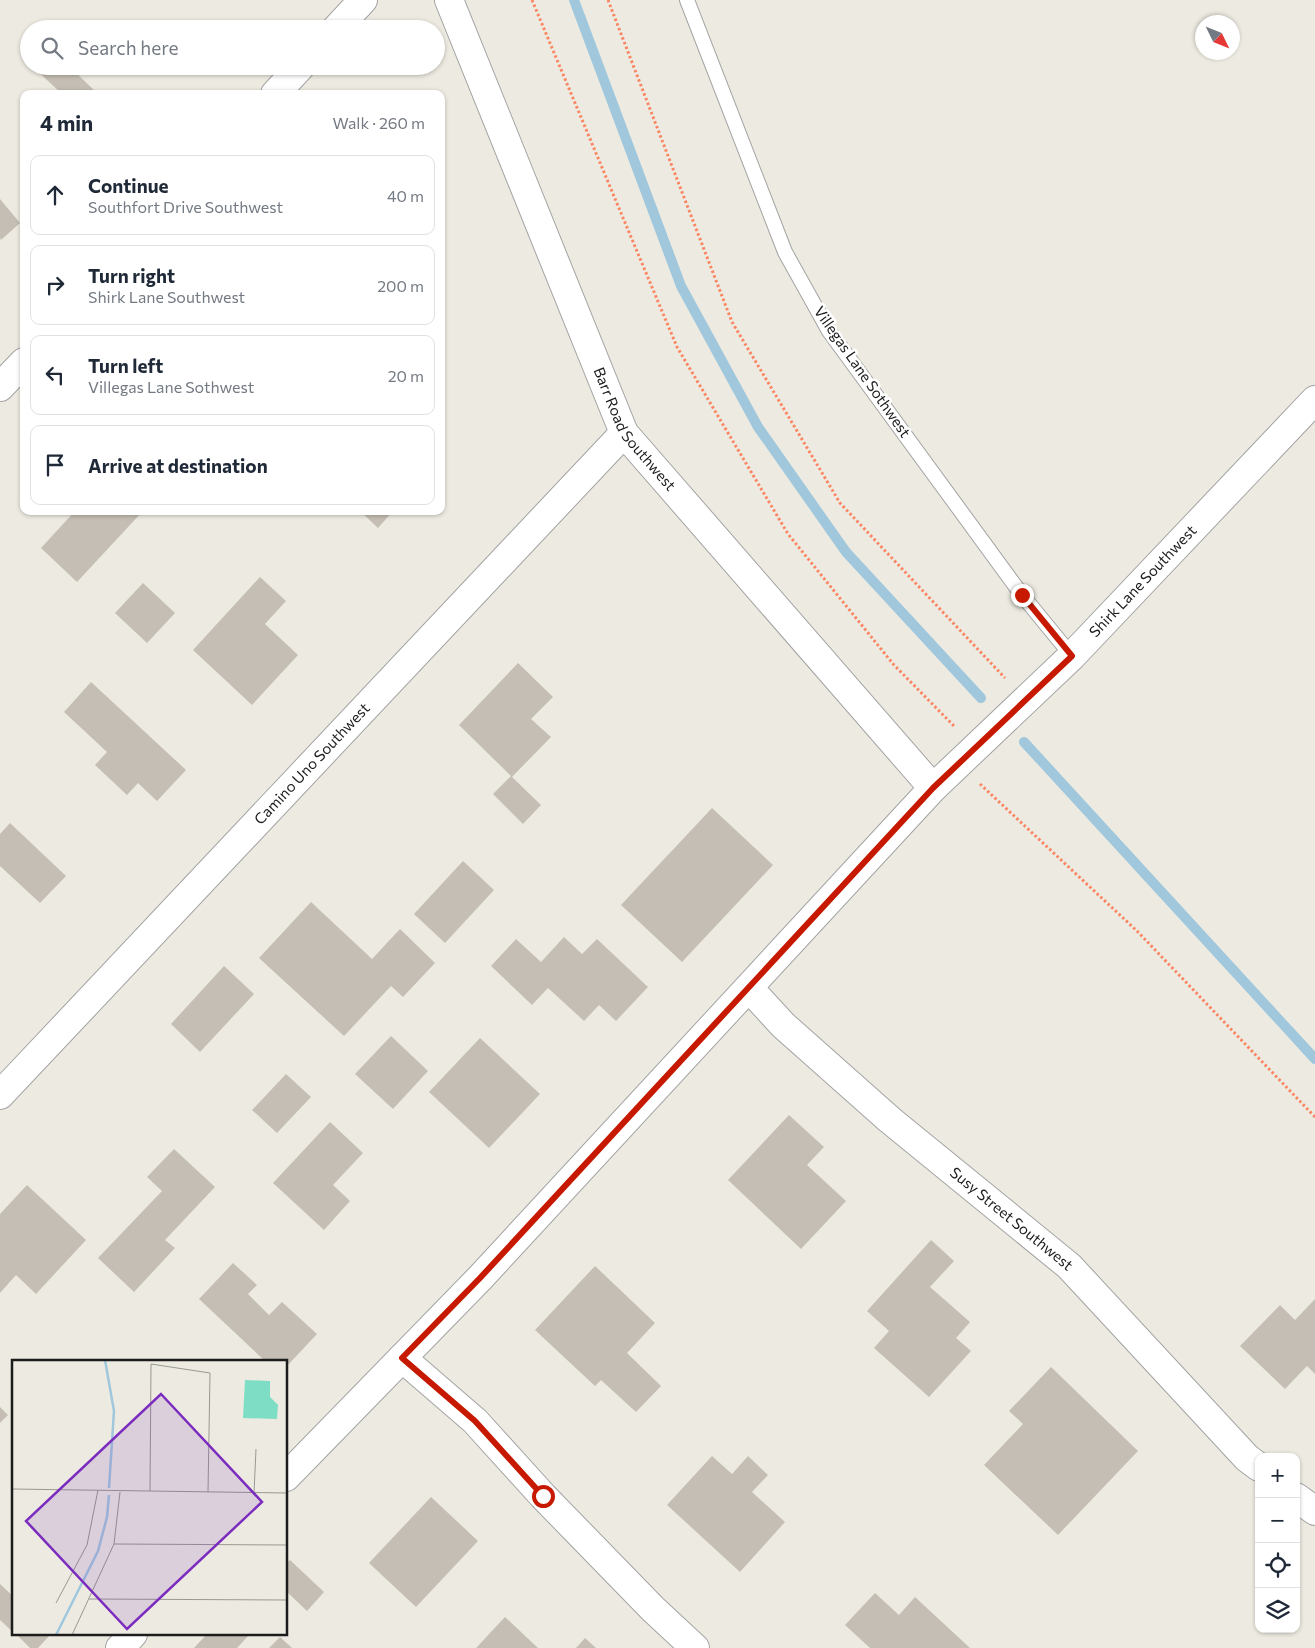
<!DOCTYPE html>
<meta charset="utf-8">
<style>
body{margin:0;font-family:Commissioner,sans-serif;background:#f6f6f7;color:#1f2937}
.controls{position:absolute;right:15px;bottom:15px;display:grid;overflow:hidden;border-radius:10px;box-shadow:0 1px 4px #0004}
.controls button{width:45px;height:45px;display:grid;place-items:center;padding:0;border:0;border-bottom:1px solid #e0e1e3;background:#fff;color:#1f2937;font:25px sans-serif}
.compass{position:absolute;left:1195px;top:15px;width:45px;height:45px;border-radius:50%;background:#fff;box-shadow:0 1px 4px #0004;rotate:133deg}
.stop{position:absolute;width:15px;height:15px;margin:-11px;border:4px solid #c71900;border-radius:50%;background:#fff}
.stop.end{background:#c71900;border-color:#fff;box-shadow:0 1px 5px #0008}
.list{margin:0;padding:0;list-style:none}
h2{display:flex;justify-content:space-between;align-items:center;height:65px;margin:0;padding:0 20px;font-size:21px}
h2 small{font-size:16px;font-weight:400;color:#747a83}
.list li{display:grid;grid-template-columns:32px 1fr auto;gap:15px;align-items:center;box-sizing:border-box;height:80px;margin:0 10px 10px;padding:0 10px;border:1px solid #e0e1e3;border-radius:10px}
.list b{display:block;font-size:19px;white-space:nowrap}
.list p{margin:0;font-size:16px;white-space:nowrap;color:#747a83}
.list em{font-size:16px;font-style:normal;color:#747a83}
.icon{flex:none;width:28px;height:28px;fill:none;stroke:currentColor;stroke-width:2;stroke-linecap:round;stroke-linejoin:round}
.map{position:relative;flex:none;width:1315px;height:1648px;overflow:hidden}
.search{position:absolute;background:#fff;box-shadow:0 1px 4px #0004;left:20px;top:20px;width:425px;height:55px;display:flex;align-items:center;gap:12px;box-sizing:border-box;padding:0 18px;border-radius:28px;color:#747a83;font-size:19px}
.panel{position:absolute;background:#fff;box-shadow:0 1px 4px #0004;left:20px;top:90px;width:425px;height:425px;border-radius:10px}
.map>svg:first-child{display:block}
</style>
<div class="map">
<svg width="1315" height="1648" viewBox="0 0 1315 1648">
<rect width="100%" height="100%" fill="#edebe1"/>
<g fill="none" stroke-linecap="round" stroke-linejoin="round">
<g stroke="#a0c7dc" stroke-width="10">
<path d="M 574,0 L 681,286 L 758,427 L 846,552 L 981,698"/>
<path d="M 1024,742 L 1315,1059"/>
</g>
</g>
<g fill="#c5beb4">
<path d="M 32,66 L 69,66 L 98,94 L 62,94 Z"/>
<path d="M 0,199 L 20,223 L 1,240 L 0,238 Z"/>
<path d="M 75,511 L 143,511 L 77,582 L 41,548 Z"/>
<path d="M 360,511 L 393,511 L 378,528 Z"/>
<path d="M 260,577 L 286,601 L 265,624 L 298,655 L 252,705 L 193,650 Z"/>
<path d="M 143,583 L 175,613 L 147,643 L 115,613 Z"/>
<path d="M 518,663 L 553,697 L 531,719 L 551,737 L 512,777 L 541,805 L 523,824 L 493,794 L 511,776 L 459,725 Z"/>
<path d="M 91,682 L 186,770 L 157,801 L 138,783 L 127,795 L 95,765 L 107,752 L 64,712 Z"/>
<path d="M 712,808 L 773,865 L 682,962 L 621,905 Z"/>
<path d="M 10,823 L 66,876 L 40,903 L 0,866 L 0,834 Z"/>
<path d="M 463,861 L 494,890 L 445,943 L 414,914 Z"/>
<path d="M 311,902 L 372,959 L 400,929 L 435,963 L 403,997 L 391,986 L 344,1036 L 259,958 Z"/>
<path d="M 564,937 L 582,954 L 597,939 L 648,987 L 616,1021 L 599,1005 L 584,1021 L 548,988 L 532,1005 L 491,966 L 516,939 L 541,962 Z"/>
<path d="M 224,966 L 254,994 L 200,1052 L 171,1024 Z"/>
<path d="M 391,1036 L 428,1071 L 393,1109 L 355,1074 Z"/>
<path d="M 480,1038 L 540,1094 L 489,1148 L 429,1092 Z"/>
<path d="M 286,1074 L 311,1097 L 277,1133 L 252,1110 Z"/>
<path d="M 789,1115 L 824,1147 L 807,1165 L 846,1201 L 801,1249 L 728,1180 Z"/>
<path d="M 330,1122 L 363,1153 L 333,1185 L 350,1201 L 324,1230 L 273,1183 Z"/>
<path d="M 174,1149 L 215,1187 L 165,1240 L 175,1248 L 134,1292 L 98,1258 L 162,1191 L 147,1177 Z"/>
<path d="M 27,1185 L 86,1240 L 36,1294 L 16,1275 L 0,1293 L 0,1214 Z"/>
<path d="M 931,1240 L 954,1261 L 930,1287 L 970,1322 L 956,1338 L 971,1351 L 929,1397 L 874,1348 L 889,1331 L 867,1311 Z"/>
<path d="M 233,1263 L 257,1285 L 248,1294 L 269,1315 L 282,1302 L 317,1334 L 286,1367 L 286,1362 L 266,1362 L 199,1299 Z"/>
<path d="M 595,1266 L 655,1323 L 627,1353 L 661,1386 L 636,1412 L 601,1380 L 595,1386 L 535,1330 Z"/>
<path d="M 1315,1299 L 1315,1374 L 1307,1366 L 1285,1389 L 1240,1346 L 1280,1305 L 1295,1320 Z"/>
<path d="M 1051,1367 L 1138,1451 L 1058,1535 L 984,1465 L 1023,1424 L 1009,1411 Z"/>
<path d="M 0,1407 L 8,1415 L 0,1423 Z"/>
<path d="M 712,1456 L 732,1474 L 748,1456 L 768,1475 L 752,1492 L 785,1522 L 740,1572 L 667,1505 Z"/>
<path d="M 431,1497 L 478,1541 L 416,1607 L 369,1563 Z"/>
<path d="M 290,1560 L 324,1592 L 307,1611 L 286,1591 L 286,1563 Z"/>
<path d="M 0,1584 L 14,1597 L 14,1633 L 0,1620 Z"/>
<path d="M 875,1593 L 899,1615 L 915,1597 L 970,1648 L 870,1648 L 845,1625 Z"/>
<path d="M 505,1617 L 538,1648 L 476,1648 Z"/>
<path d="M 16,1634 L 51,1634 L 38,1648 L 30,1648 Z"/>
<path d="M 207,1634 L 250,1634 L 237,1648 L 194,1648 Z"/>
<path d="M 280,1637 L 292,1648 L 269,1648 Z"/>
<path d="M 585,1638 L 596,1648 L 576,1648 Z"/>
</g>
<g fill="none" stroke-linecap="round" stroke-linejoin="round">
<g stroke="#a3a3a3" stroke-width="16">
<path id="lane" d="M 687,0 L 785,252 L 829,331 L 1022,595 L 1072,656"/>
</g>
<g stroke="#a3a3a3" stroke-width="30">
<g id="street">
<path id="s1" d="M 449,0 L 624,433 L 933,788"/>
<path d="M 336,29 L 363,0"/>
<path d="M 275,94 L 301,66"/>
<path d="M 0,387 L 24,362"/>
<path id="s2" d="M 749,988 L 783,1025 L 890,1120 L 1069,1266 L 1247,1458 L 1259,1467"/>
<path id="s3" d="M 0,1095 L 624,433"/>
<path d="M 402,1358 L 475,1421 L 543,1496 L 653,1609 L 695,1648"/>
<path id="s4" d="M 286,1477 L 480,1278 L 933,788 L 1072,656 L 1315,400"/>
<path d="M 1296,1497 L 1315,1511"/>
<path d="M 120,1648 L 133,1634"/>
</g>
</g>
<g stroke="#fb8664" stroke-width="3" stroke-dasharray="2.5 2.5" stroke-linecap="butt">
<path d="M 532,0 L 677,347 L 788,534 L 894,665 L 954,726"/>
<path d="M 608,0 L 732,322 L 840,503 L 1005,678"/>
<path d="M 980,784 L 1137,931 L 1315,1117"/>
</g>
<use href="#lane" stroke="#fff" stroke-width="14"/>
<use href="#street" stroke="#fff" stroke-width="28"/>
</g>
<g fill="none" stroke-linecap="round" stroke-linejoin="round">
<path stroke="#c71900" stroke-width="6" d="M 543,1496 L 475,1421 L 402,1358 L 480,1278 L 933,788 L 1072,656 L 1022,595"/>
</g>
<g text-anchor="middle" stroke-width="5" stroke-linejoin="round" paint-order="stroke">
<g font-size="15" fill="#1c1c1c" stroke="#fff">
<text transform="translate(862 372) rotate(55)" y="5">Villegas Lane Sothwest</text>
<text dy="5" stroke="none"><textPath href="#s1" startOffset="469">Barr Road Southwest</textPath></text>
<text dy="5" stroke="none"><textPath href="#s4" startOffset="1240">Shirk Lane Southwest</textPath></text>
<text dy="5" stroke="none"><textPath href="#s3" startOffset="455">Camino Uno Southwest</textPath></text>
<text dy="5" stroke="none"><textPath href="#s2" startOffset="350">Susy Street Southwest</textPath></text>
</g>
</g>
<g transform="translate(12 1360)">
<rect width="275" height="275" fill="#edebe1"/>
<path d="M 233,20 L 258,21 L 258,37 L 266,45 L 265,59 L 231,58 Z" fill="#7ddec5"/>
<path fill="none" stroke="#a0c7dc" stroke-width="2.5" d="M 93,0 L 102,51 L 97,128M 44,275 L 86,191 L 95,157 L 97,135"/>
<path fill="none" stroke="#999892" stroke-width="1" d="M 0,129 L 275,133M 138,131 L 139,4 L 198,13 L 196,132M 242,133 L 244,89M 102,184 L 275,185M 77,239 L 275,240M 44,243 L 75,185 L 86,130M 60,275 L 102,184 L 108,132"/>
<path fill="#7b2cbf" fill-opacity="0.15" stroke="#7b2cbf" stroke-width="2.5" d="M 149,34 L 250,142 L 115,269 L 14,161 Z"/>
<rect width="275" height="275" fill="none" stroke="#1c1c1c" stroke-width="2.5"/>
</g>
</svg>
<div class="controls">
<button>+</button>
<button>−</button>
<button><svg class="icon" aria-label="locate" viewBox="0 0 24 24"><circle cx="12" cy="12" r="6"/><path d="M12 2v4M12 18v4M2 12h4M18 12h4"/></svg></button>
<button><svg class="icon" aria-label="layers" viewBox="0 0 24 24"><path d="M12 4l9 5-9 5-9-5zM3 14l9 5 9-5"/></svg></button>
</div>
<svg class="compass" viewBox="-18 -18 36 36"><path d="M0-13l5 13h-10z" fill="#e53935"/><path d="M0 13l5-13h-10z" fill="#747a83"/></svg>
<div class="stop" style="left:543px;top:1496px"></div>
<div class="stop end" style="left:1022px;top:595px"></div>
<div class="search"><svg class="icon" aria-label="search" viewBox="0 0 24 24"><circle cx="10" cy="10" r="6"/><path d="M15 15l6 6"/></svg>Search here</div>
<section class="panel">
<h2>4 min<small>Walk · 260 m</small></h2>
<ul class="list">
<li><svg class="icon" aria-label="ahead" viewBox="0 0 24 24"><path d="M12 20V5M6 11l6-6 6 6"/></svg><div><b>Continue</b><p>Southfort Drive Southwest</p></div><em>40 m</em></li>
<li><svg class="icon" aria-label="right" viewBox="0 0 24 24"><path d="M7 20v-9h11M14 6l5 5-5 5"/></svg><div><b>Turn right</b><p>Shirk Lane Southwest</p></div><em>200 m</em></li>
<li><svg class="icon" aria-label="left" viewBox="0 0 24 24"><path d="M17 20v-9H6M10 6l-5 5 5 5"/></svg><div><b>Turn left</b><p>Villegas Lane Sothwest</p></div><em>20 m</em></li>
<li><svg class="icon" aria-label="arrive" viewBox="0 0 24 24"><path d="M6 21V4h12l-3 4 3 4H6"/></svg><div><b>Arrive at destination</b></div></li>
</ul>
</section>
</div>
